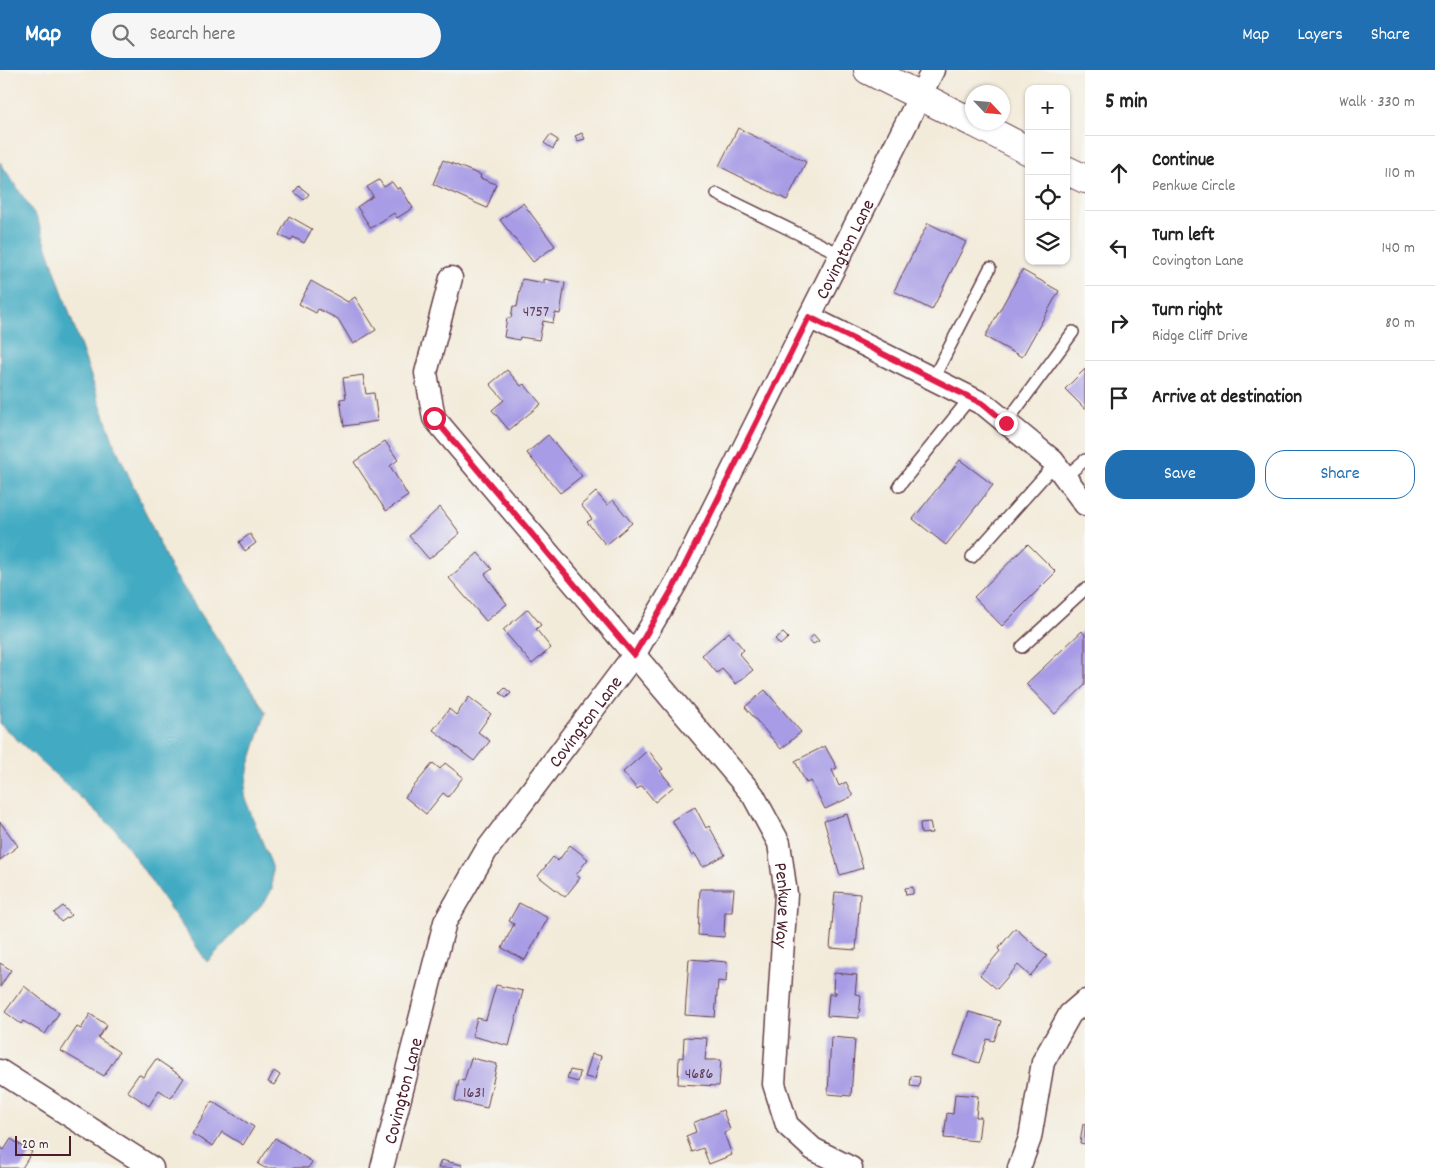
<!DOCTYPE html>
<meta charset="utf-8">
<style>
body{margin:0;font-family:Dekko,sans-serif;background:#f6f6f6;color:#222}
.controls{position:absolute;right:15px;top:15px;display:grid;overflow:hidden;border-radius:10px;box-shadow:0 1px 4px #0004}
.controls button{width:45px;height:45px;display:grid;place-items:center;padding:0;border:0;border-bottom:1px solid #e0e0e0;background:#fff;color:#222;font:25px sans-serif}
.compass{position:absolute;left:965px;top:15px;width:45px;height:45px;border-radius:50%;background:#fff;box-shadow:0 1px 4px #0004;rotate:116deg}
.scale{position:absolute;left:15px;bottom:12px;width:56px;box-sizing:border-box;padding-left:5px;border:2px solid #4a1f2b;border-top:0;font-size:14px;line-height:18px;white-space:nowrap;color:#4a1f2b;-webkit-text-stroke:4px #f6f6f2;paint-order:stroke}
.stop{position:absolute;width:15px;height:15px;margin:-11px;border:4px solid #e11d48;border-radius:50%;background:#fff}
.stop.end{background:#e11d48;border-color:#fff;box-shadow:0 1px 5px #0008}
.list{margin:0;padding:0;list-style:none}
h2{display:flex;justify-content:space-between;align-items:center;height:65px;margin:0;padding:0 20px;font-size:21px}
h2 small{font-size:16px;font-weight:400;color:#767676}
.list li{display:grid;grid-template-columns:32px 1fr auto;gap:15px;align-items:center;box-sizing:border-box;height:75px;padding:0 20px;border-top:1px solid #e0e0e0}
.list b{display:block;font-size:19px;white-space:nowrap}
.list p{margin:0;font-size:16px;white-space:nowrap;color:#767676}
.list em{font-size:16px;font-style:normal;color:#767676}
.actions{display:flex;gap:10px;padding:15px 20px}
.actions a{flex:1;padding:11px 0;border:1px solid #1f6fb2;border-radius:20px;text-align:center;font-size:18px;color:#1f6fb2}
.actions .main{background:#1f6fb2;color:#fff}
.icon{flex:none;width:28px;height:28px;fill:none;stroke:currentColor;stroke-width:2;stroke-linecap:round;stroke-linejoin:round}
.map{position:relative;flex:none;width:1085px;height:1098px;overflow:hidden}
header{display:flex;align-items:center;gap:30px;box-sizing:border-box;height:70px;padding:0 25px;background:#1f6fb2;color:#fff}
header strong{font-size:24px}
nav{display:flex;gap:28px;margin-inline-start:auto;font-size:18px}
.search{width:350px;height:45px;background:#f6f6f6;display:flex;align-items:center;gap:12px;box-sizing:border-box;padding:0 18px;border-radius:28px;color:#767676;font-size:19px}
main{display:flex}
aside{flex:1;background:#fff}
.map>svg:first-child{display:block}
</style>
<header>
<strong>Map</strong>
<div class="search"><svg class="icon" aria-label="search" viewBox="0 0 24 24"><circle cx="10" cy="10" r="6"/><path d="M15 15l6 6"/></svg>Search here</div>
<nav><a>Map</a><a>Layers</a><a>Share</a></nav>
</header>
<main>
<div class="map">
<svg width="1085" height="1098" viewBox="0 0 1085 1098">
<rect width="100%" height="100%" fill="#f6f6f2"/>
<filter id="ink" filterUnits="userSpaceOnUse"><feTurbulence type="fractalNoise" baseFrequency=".02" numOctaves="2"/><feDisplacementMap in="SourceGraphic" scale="10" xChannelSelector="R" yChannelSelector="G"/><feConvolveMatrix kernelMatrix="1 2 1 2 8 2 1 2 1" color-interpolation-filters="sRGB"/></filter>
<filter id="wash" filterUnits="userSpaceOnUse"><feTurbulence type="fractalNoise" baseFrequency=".0096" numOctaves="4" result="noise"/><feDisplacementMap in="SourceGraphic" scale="20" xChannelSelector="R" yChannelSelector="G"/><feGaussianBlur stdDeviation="1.12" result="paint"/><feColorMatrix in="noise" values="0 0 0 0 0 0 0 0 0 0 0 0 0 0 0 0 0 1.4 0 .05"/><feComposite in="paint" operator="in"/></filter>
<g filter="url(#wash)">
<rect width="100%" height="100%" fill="#f3ebda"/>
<path fill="#43abc3" stroke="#466577" d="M 0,92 L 37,148 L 113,371 L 171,499 L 266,642 L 249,695 L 244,726 L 272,796 L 272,819 L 266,830 L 207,892 L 116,760 L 0,654 Z"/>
<g id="blocks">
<g fill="#a79ce5">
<path d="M 738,58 L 806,92 L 787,130 L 719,96 Z"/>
<path d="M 582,63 L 585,69 L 578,71 L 575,66 Z"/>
<path d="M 550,65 L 558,70 L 553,79 L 544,73 Z"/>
<path d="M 443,90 L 481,105 L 480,108 L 496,114 L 487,138 L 433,114 Z"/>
<path d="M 379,110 L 384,117 L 392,112 L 397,119 L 400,117 L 413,138 L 397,148 L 394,143 L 371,158 L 357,137 L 373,126 L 367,117 Z"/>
<path d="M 299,116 L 309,124 L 304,130 L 294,122 Z"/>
<path d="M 523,133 L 555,176 L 533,192 L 500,150 Z"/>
<path d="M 289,146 L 312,159 L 304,173 L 293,167 L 291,171 L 279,165 Z"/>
<path d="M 928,153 L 966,172 L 932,240 L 894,221 Z"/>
<path d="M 1022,200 L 1059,221 L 1022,287 L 985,267 Z"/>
<path d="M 522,209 L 544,213 L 544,209 L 565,213 L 560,244 L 555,243 L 553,253 L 543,251 L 539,270 L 520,267 L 519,270 L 504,267 L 507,248 L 511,248 L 513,236 L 517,237 Z"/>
<path d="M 311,211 L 348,232 L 355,227 L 376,260 L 353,274 L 338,249 L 318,239 L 316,243 L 299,234 Z"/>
<path d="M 1085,299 L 1085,339 L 1065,319 Z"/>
<path d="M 507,300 L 521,316 L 524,314 L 541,334 L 509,360 L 492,340 L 504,330 L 490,314 Z"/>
<path d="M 363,305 L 366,324 L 374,323 L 378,351 L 344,356 L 340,329 L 346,328 L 343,308 Z"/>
<path d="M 548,365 L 582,406 L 560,423 L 527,383 Z"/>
<path d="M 385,371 L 398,390 L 390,396 L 408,426 L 386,441 L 354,392 Z"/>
<path d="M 960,390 L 993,415 L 946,475 L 913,449 Z"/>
<path d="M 596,422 L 607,435 L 613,430 L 632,453 L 606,475 L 587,452 L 592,449 L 581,435 Z"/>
<path d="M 440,437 L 460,463 L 429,489 L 409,466 Z"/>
<path d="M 250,464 L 256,473 L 245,481 L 239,472 Z"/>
<path d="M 1028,474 L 1056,502 L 1002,556 L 974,527 Z"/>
<path d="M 478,483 L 492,499 L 485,504 L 507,534 L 486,551 L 449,508 Z"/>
<path d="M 528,539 L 541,555 L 536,559 L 551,578 L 532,594 L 503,560 Z"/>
<path d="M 1082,561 L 1085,565 L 1085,615 L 1055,644 L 1026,614 Z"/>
<path d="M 729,562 L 744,580 L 739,584 L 753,600 L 736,614 L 722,599 L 717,603 L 702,585 Z"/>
<path d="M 783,563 L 788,568 L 780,575 L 775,569 Z"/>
<path d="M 814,565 L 819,571 L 813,574 L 809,569 Z"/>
<path d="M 505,618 L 511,623 L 506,628 L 500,623 Z"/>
<path d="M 765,620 L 801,662 L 781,679 L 745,637 Z"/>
<path d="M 469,627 L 491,644 L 478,662 L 490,671 L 474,691 L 433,660 L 449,639 L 456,645 Z"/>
<path d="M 825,676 L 837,698 L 832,700 L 839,716 L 846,712 L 853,726 L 825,739 L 811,711 L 806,713 L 795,691 Z"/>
<path d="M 648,680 L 663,699 L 660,701 L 673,717 L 655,732 L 642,716 L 637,719 L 623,702 Z"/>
<path d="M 433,693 L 440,699 L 445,693 L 463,707 L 448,727 L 443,723 L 426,744 L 405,727 Z"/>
<path d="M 695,737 L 706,758 L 709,756 L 725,785 L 703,797 L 695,784 L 692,786 L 672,750 Z"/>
<path d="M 847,744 L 863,798 L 840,805 L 824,751 Z"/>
<path d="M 0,752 L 18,776 L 0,790 Z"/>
<path d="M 930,752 L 932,763 L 921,764 L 920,753 Z"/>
<path d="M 570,775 L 588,789 L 576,805 L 580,808 L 565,827 L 538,806 L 553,787 L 558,791 Z"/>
<path d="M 913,817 L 913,824 L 906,825 L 905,818 Z"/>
<path d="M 700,819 L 734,819 L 732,842 L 725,842 L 724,867 L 698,865 Z"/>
<path d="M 835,822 L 860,824 L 856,880 L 830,878 Z"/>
<path d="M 519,833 L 548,848 L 525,890 L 502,878 L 514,854 L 509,851 Z"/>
<path d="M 63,836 L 71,845 L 61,852 L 54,843 Z"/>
<path d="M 1015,858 L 1047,886 L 1030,906 L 1018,895 L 997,919 L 980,905 L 1000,881 L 998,879 Z"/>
<path d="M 689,889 L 727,892 L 726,912 L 718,911 L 715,947 L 685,945 Z"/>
<path d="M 0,893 L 11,900 L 0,917 Z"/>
<path d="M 834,903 L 857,905 L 855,924 L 861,925 L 859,948 L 827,946 L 829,924 L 836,924 L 836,922 L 833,922 Z"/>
<path d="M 496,915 L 523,921 L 509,976 L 472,966 L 477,948 L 486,950 Z"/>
<path d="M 24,916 L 59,943 L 45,964 L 23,951 L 21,954 L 5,942 Z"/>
<path d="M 969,942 L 1001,951 L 994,971 L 987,969 L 979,993 L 954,985 Z"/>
<path d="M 90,944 L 107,955 L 98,968 L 119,982 L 104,1006 L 61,981 L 77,957 L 81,959 Z"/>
<path d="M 684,967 L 707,968 L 705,990 L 721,990 L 719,1016 L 678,1014 L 679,987 L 683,988 Z"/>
<path d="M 831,967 L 855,969 L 851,1026 L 828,1024 Z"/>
<path d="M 592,984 L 601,986 L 595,1009 L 585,1007 Z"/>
<path d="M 471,988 L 497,994 L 487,1038 L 455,1031 L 459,1010 L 464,1011 Z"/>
<path d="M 156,989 L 184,1008 L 171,1028 L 159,1020 L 149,1036 L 127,1021 L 139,1004 L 143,1007 Z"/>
<path d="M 570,1000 L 580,1002 L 578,1012 L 567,1009 Z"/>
<path d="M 274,1001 L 280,1005 L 274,1015 L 268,1012 Z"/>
<path d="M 911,1006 L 920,1007 L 919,1017 L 910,1016 Z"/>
<path d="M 955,1024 L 978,1026 L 976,1047 L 981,1047 L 978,1071 L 944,1068 L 947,1043 L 953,1044 Z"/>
<path d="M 212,1031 L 254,1057 L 243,1075 L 222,1062 L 213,1076 L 192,1064 Z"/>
<path d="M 723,1040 L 730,1060 L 724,1063 L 732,1085 L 709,1094 L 703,1078 L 692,1082 L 686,1066 L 696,1062 L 693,1053 Z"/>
<path d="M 1083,1054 L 1085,1054 L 1085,1074 L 1080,1073 Z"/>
<path d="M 275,1068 L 312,1092 L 308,1098 L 265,1098 L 258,1094 Z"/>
<path d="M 11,1069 L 32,1082 L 22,1098 L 0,1098 L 0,1077 L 4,1080 Z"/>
<path d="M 441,1090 L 462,1095 L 462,1098 L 438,1098 Z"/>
</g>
</g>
</g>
<g filter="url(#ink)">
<use href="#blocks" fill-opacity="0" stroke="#633e45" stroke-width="1"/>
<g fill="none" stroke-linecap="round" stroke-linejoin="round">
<g stroke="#633e45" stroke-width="14">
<g id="service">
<path d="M 717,124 L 840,184"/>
<path d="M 933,309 L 990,198"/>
<path d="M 1006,353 L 1073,262"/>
<path d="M 1065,407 L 1085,390"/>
<path d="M 899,416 L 970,328"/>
<path d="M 972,487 L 1055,394"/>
<path d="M 1022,577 L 1085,519"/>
</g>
</g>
<g stroke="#633e45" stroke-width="25">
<g id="minor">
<path id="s1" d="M 451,208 L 426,303 L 434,348 L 753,725 L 779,773 L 786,824 L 774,1014 L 787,1055 L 813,1079 L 851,1098"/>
<path d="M 809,247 L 985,335 L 1053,391 L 1085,434"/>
<path d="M 0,1001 L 152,1098"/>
<path id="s2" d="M 382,1098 L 445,852 L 486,781 L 634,585 L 676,513 L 933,0"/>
<path d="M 1019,1098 L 1030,1068 L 1043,992 L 1070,944 L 1085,931"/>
</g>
</g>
<g stroke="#633e45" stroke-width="30">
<g id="tertiary">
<path d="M 868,0 L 972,52"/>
<path d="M 973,52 L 1029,81"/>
<path d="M 1066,100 L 1085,109"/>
</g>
</g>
<use href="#service" stroke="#fff" stroke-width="11"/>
<use href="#minor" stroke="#fff" stroke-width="22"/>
<use href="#tertiary" stroke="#fff" stroke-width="28"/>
</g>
</g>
<g fill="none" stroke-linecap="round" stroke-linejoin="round" filter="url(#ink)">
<path stroke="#e11d48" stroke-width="6" d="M 434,348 L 634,585 L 676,513 L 809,247 L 985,335 L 1006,353"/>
</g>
<g text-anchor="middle" stroke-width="5" stroke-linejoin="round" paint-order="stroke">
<g font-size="16" fill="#613e5a">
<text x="536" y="246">4757</text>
<text x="699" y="1008">4686</text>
<text x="474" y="1027">1631</text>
</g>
<g font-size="19" fill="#4a1f2b" stroke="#f6f6f2">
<text dy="7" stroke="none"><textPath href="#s2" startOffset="1039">Covington Lane</textPath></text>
<text dy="7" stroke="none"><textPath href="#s2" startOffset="499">Covington Lane</textPath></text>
<text dy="7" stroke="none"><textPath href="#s1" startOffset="755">Penkwe Way</textPath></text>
<text dy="7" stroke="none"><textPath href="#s2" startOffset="80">Covington Lane</textPath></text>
</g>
</g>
</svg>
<div class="controls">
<button>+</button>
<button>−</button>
<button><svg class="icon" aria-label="locate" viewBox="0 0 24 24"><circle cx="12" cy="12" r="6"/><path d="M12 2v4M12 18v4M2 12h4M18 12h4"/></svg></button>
<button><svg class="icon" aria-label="layers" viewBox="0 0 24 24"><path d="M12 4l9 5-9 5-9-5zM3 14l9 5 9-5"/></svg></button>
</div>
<svg class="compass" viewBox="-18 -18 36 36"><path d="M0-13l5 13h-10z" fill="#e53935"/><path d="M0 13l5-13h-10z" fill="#767676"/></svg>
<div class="scale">20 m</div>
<div class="stop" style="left:434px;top:348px"></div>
<div class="stop end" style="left:1006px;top:353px"></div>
</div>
<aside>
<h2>5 min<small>Walk · 330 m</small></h2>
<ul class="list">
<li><svg class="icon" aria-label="ahead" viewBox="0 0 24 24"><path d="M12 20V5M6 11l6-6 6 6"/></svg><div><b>Continue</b><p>Penkwe Circle</p></div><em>110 m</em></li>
<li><svg class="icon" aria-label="left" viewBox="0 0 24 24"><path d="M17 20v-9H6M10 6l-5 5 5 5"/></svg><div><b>Turn left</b><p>Covington Lane</p></div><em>140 m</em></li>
<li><svg class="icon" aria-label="right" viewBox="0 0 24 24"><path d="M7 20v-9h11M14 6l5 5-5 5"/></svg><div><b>Turn right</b><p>Ridge Cliff Drive</p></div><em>80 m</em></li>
<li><svg class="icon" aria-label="arrive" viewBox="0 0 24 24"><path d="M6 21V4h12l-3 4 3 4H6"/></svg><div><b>Arrive at destination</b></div></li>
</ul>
<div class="actions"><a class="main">Save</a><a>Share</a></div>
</aside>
</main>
